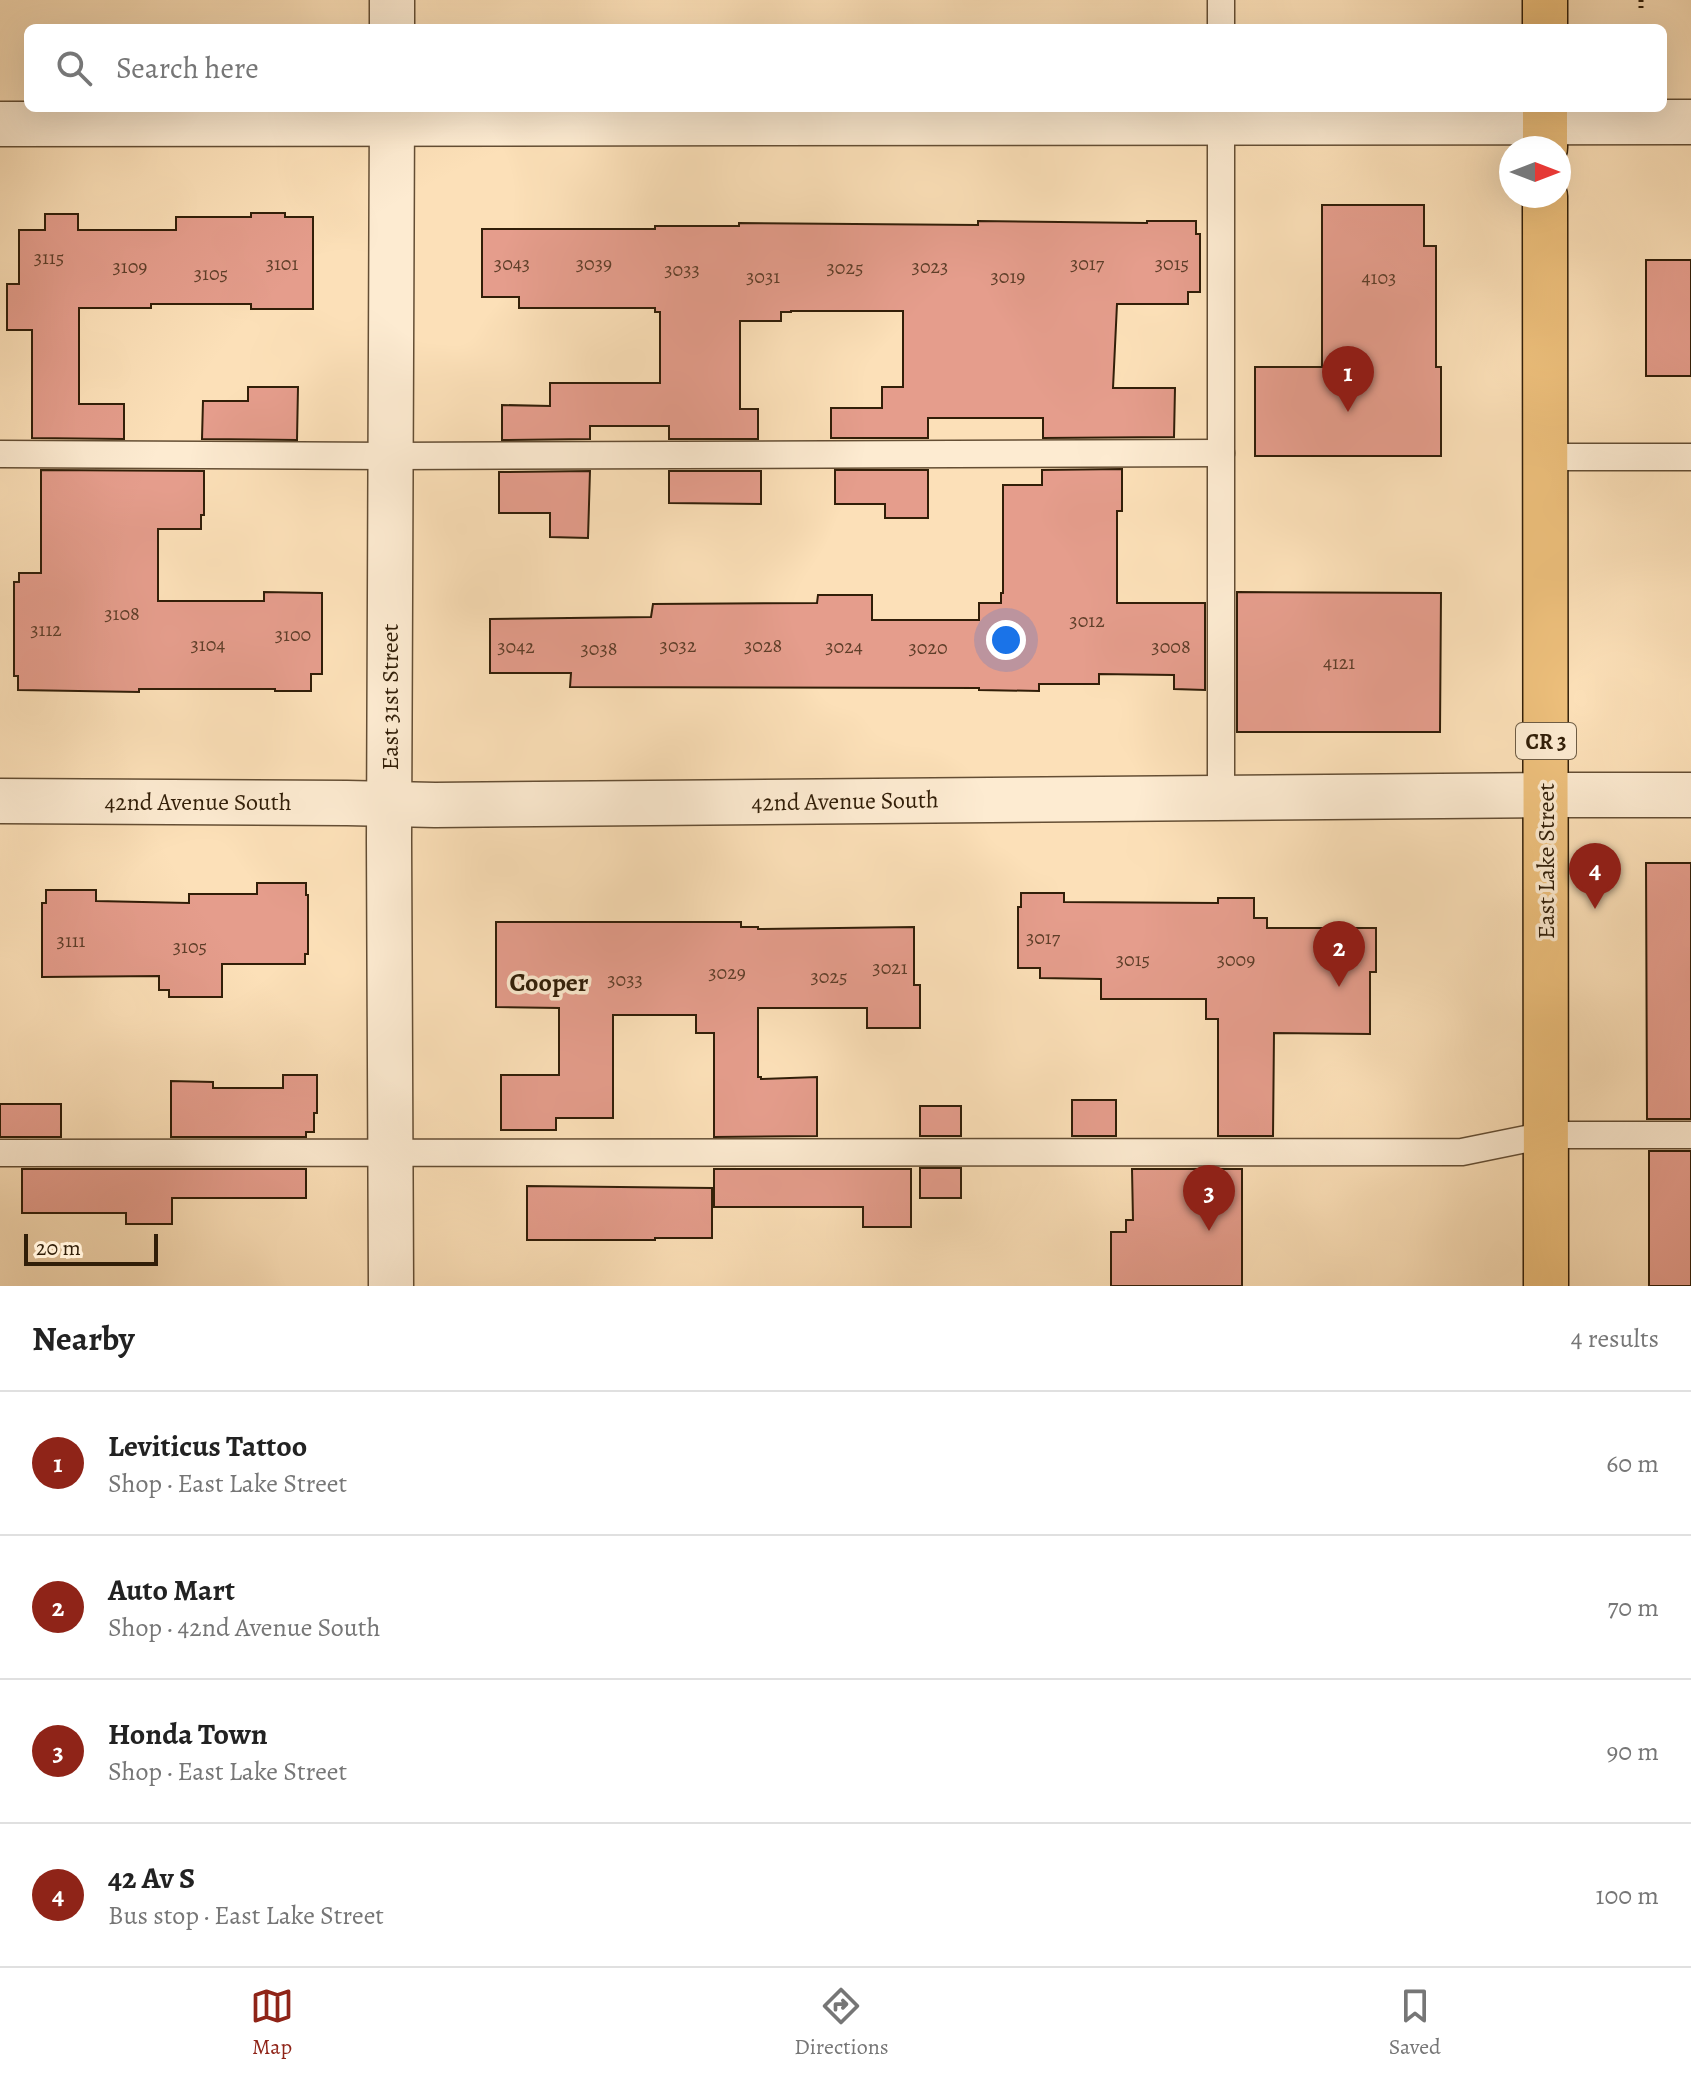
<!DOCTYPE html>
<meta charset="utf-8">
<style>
body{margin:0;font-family:Alegreya,serif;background:#f2f2f2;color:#222}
.compass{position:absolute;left:1499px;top:136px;width:72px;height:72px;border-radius:50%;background:#fff;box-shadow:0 8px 32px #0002;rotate:90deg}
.scale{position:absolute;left:24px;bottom:20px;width:134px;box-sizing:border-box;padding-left:8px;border:4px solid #311e08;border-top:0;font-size:22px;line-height:28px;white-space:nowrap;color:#311e08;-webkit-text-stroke:6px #fdebd1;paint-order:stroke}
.you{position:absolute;left:1006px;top:640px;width:28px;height:28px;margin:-20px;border:6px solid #fff;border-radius:50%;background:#1a73e8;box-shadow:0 0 0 12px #1a73e833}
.badge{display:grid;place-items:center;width:52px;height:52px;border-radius:50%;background:#8f2418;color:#fff;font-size:26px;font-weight:700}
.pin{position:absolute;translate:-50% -66px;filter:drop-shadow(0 2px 4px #0008)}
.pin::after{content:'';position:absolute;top:42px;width:28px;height:24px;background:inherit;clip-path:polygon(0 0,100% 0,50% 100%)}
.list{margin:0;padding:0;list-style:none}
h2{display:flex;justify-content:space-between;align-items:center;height:104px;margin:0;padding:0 32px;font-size:34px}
h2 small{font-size:26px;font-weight:400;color:#767676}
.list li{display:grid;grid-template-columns:52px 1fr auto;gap:24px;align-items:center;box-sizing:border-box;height:144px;padding:0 32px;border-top:2px solid #e0e0e0}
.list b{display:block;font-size:30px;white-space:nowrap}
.list p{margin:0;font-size:26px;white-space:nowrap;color:#767676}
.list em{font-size:26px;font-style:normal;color:#767676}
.icon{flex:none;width:44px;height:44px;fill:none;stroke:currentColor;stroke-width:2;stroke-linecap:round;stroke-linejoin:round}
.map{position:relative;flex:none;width:1691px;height:1286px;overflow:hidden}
.search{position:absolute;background:#fff;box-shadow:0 8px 32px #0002;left:24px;right:24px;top:24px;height:88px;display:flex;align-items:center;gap:20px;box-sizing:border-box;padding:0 28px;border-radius:12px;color:#767676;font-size:30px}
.sheet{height:680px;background:#fff}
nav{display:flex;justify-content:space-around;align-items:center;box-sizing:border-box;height:112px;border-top:2px solid #e0e0e0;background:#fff;font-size:22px;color:#767676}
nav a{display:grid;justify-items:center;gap:4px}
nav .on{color:#8f2418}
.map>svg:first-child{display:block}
</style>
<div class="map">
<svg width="1691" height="1286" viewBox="0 0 1691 1286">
<rect width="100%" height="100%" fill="#fce0b8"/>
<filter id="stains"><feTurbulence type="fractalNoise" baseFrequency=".0025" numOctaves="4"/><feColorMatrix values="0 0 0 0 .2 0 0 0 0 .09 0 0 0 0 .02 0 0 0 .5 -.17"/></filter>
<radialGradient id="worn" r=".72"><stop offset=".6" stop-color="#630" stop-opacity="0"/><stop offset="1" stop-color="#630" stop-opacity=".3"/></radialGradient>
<g fill="#e59d8c" stroke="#311e08" stroke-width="2">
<path d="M 1322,205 L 1424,205 L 1424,246 L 1436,246 L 1436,367 L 1441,367 L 1441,456 L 1255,456 L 1255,367 L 1322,367 Z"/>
<path d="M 251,213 L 285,213 L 285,217 L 313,217 L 313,309 L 251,309 L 251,304 L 151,304 L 151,308 L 79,308 L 79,404 L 124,404 L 124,439 L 32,438 L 32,330 L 7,330 L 7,284 L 19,284 L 19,230 L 45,230 L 45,214 L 78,214 L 78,230 L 176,230 L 176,217 L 251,217 Z"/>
<path d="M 978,221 L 1147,223 L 1147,221 L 1196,221 L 1196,234 L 1200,234 L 1200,292 L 1188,292 L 1188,304 L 1117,304 L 1113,388 L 1175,388 L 1174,437 L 1043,438 L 1043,418 L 928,418 L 928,438 L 831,438 L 831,408 L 882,408 L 882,387 L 903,387 L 903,311 L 791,311 L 791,312 L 781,312 L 781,321 L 740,321 L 740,409 L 758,409 L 758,439 L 669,439 L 669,426 L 590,426 L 590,439 L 502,440 L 502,405 L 550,406 L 550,383 L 660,383 L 660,312 L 655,312 L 655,308 L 519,308 L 519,297 L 482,297 L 482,229 L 655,229 L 655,226 L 739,226 L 739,223 L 978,225 Z"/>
<rect x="1646" y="260" width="45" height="116"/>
<path d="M 248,387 L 298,387 L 297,440 L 202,439 L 203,401 L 248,401 Z"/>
<path d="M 1122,469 L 1122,511 L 1117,511 L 1117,603 L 1205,603 L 1205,690 L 1174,689 L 1174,675 L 1099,674 L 1099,684 L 1039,684 L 1039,691 L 979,690 L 979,688 L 570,687 L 571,673 L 490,673 L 490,619 L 651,617 L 653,604 L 817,603 L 818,595 L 872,595 L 872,620 L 979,620 L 979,603 L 1001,603 L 1001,593 L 1003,593 L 1003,485 L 1042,485 L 1042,470 Z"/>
<path d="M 41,470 L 204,471 L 204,515 L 201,515 L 201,529 L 158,529 L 158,601 L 264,601 L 264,592 L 322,593 L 322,674 L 311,674 L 311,691 L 275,691 L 275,689 L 139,689 L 139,692 L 18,690 L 18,676 L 14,676 L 14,582 L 19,582 L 19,573 L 41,573 Z"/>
<path d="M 835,470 L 928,470 L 928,518 L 885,518 L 885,504 L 835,504 Z"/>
<path d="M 590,471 L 588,538 L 550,537 L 550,513 L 499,513 L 499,472 Z"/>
<path d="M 669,471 L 761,471 L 761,504 L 669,503 Z"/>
<path d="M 1237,592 L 1441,593 L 1440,732 L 1237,732 Z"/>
<path d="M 1646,863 L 1691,863 L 1691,1119 L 1647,1119 Z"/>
<path d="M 257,883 L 306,883 L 306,895 L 308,895 L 308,954 L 305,954 L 305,964 L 222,964 L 222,997 L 169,997 L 169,990 L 159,990 L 159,976 L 42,977 L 42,903 L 46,903 L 46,890 L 96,890 L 96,901 L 189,903 L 189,894 L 257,894 Z"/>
<path d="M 1021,893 L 1064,893 L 1064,902 L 1218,903 L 1218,898 L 1254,898 L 1254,918 L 1267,918 L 1267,928 L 1376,928 L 1376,972 L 1370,972 L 1370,1034 L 1274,1033 L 1273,1136 L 1218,1136 L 1218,1019 L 1206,1019 L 1206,999 L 1101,999 L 1101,979 L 1040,978 L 1040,968 L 1018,968 L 1018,907 L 1021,907 Z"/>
<path d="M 496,922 L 741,922 L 741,927 L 758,927 L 758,929 L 914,927 L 914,985 L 920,985 L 920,1028 L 867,1028 L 867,1008 L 758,1008 L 758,1077 L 761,1077 L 761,1079 L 817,1077 L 817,1136 L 714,1137 L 714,1033 L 696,1033 L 696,1015 L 613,1015 L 613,1118 L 556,1118 L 556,1130 L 501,1130 L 501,1075 L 559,1075 L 559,1008 L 496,1007 Z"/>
<path d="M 283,1075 L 317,1075 L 317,1113 L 314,1113 L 314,1132 L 306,1132 L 306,1137 L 171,1137 L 171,1081 L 213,1082 L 213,1088 L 283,1088 Z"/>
<rect x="1072" y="1100" width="44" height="36"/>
<rect x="0" y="1104" width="61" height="33"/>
<rect x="920" y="1106" width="41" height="30"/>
<rect x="1649" y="1151" width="42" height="135"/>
<rect x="920" y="1168" width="41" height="30"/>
<path d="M 22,1169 L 306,1169 L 306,1198 L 172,1198 L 172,1224 L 126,1224 L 126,1213 L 22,1213 Z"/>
<path d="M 714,1169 L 911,1169 L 911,1227 L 863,1227 L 863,1207 L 714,1207 Z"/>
<path d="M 1132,1169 L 1242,1169 L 1242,1286 L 1111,1286 L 1111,1232 L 1126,1232 L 1126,1220 L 1133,1220 Z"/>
<path d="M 527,1186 L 712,1188 L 712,1238 L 655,1238 L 655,1240 L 527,1240 Z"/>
</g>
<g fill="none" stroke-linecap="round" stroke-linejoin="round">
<g stroke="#644e34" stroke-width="29">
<g id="service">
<path d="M 1221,28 L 1221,0"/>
<path d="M 1221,109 L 1221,797"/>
<path d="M 0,454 L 392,456 L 1221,453"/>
<path d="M 1545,457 L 1691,457"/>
<path d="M 0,1153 L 1462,1152 L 1546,1135 L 1691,1135"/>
</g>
</g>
<g stroke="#644e34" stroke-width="47">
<g id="minor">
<path d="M 392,28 L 392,0"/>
<path d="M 0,124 L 1691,122"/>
<path d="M 1546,795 L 1691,795"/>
<path d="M 391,1286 L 389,841 L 392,108"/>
</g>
</g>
<g stroke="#644e34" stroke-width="47">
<path id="tertiary" d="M 0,801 L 347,803 L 435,805 L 1546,795"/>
</g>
<g stroke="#311e08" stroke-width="47">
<g id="primary">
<path d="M 1545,28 L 1545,0"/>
<path d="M 1545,108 L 1545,148"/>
<path d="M 1545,196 L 1546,1286"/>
</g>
</g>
<path stroke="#311e08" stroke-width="5" stroke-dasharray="2 4" stroke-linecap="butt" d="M 1641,0 L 1641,9"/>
<use href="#service" stroke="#fdebd1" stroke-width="26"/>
<use href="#minor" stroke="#fdebd1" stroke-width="44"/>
<use href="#tertiary" stroke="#fdebd1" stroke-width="44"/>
<use href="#primary" stroke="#eec07c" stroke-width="44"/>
</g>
<g text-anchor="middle" stroke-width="7" stroke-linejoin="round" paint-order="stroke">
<g font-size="20" fill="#5e3e29">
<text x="49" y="264">3115</text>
<text x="282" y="270">3101</text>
<text x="512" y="270">3043</text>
<text x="594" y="270">3039</text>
<text x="1087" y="270">3017</text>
<text x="1172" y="270">3015</text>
<text x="130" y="273">3109</text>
<text x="930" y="273">3023</text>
<text x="845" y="274">3025</text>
<text x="682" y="276">3033</text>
<text x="211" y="280">3105</text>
<text x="763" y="283">3031</text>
<text x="1008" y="283">3019</text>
<text x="1379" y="284">4103</text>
<text x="122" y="620">3108</text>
<text x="1087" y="627">3012</text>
<text x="46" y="636">3112</text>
<text x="293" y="641">3100</text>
<text x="208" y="651">3104</text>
<text x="678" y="652">3032</text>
<text x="763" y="652">3028</text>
<text x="516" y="653">3042</text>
<text x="844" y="653">3024</text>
<text x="1171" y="653">3008</text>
<text x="928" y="654">3020</text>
<text x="599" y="655">3038</text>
<text x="1339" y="669">4121</text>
<text x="1043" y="944">3017</text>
<text x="71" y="947">3111</text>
<text x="190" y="953">3105</text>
<text x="1133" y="966">3015</text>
<text x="1236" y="966">3009</text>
<text x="890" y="974">3021</text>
<text x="727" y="979">3029</text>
<text x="829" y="983">3025</text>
<text x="625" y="986">3033</text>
</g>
<rect fill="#fdebd1" stroke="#6e5c44" stroke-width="2" x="1516" y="723" width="60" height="36" rx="6"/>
<g font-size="22" font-weight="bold" fill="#311e08">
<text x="1546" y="749">CR 3</text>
</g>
<g font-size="24" fill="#311e08" stroke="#fdebd1">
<text transform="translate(390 697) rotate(-90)" y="8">East 31st Street</text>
<text transform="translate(845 801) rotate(-1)" y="8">42nd Avenue South</text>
<text x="198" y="810">42nd Avenue South</text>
<text transform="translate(1546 861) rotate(-90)" y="8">East Lake Street</text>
</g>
<g font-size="26" font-weight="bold" fill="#311e08" stroke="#fdebd1">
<text x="549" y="991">Cooper</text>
</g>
</g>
<rect width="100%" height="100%" filter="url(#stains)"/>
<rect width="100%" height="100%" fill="url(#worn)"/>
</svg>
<svg class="compass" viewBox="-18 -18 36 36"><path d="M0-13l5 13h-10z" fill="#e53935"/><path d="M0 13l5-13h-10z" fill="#767676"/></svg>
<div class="scale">20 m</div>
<div class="you"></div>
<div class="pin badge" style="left:1348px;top:412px">1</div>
<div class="pin badge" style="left:1339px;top:987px">2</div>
<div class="pin badge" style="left:1209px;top:1231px">3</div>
<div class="pin badge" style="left:1595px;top:909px">4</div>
<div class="search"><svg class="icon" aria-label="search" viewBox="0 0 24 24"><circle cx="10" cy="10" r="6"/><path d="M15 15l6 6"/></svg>Search here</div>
</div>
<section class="sheet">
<h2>Nearby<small>4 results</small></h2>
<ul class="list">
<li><span class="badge">1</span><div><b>Leviticus Tattoo</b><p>Shop · East Lake Street</p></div><em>60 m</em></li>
<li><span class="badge">2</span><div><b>Auto Mart</b><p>Shop · 42nd Avenue South</p></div><em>70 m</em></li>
<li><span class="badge">3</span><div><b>Honda Town</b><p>Shop · East Lake Street</p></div><em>90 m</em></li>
<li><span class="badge">4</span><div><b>42 Av S</b><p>Bus stop · East Lake Street</p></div><em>100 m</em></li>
</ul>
</section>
<nav>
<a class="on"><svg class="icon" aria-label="map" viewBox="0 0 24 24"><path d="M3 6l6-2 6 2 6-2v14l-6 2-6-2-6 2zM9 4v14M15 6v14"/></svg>Map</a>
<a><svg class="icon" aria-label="directions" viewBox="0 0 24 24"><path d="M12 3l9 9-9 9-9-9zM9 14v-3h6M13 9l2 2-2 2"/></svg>Directions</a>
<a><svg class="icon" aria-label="saved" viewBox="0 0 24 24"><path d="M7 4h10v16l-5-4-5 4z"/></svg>Saved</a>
</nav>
